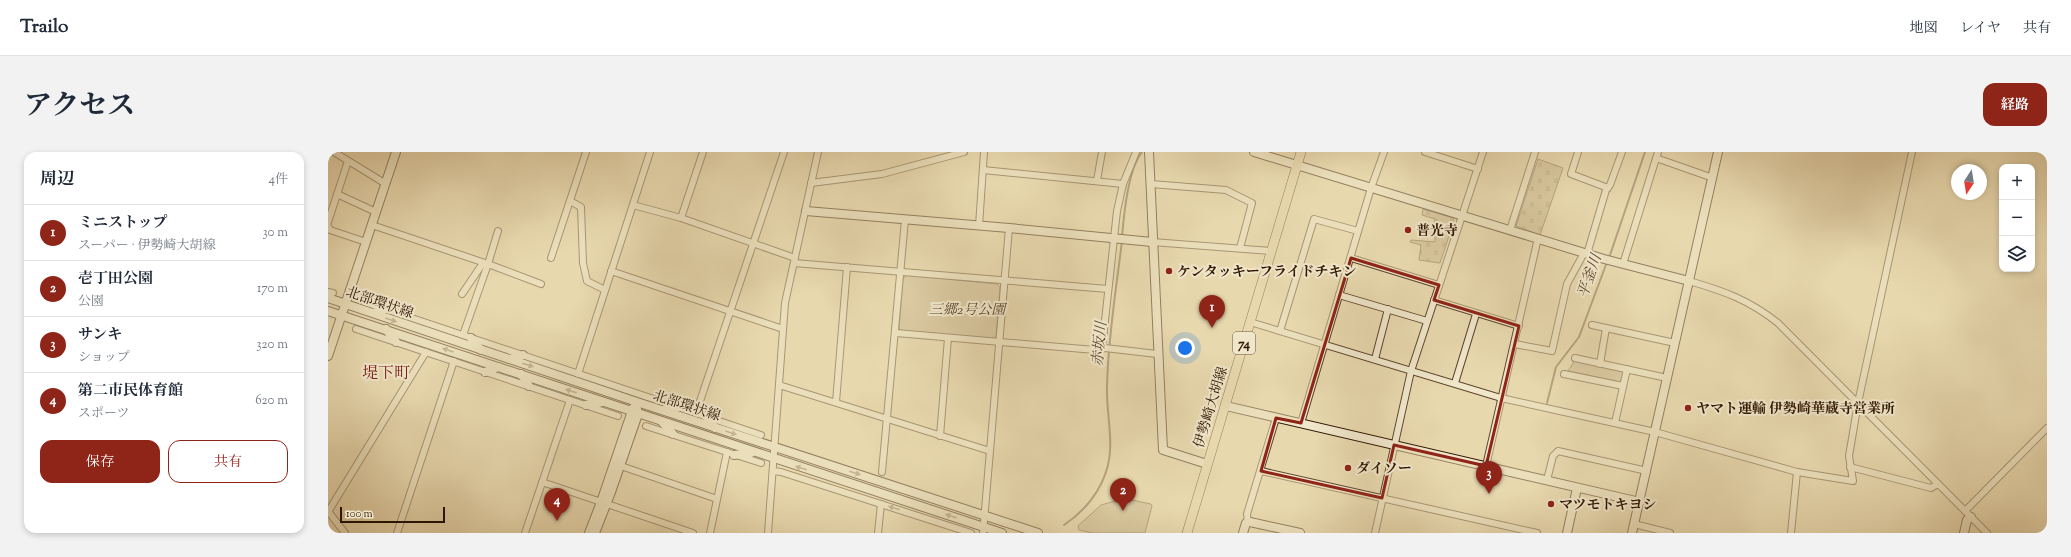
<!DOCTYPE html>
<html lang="ja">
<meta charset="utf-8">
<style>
body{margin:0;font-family:"Sorts Mill Goudy","Noto Serif JP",serif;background:#f2f2f3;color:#1f2937}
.controls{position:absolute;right:12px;top:12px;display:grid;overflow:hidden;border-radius:8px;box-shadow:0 2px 6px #0003}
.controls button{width:36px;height:36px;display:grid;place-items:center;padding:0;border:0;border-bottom:1px solid #e0e1e3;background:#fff;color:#1f2937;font:20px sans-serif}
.compass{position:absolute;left:1623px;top:12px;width:36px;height:36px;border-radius:50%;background:#fff;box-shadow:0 2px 6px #0003;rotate:192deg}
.scale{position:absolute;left:12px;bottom:10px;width:105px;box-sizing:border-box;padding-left:4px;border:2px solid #2f1600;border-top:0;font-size:11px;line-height:14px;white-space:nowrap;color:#2f1600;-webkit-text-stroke:3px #f0e6ca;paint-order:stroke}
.you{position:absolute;left:857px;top:196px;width:14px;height:14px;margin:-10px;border:3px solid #fff;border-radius:50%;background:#1a73e8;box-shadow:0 0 0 6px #1a73e833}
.badge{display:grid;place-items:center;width:26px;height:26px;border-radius:50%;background:#8f2418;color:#fff;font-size:13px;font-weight:700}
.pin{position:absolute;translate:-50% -33px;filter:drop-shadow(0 1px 2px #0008)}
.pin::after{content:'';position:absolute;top:21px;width:14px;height:12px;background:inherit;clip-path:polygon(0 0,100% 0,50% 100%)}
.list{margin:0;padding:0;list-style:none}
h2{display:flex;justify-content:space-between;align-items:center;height:52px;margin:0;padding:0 16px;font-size:17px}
h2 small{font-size:13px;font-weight:400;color:#747a83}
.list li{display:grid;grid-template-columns:26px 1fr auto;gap:12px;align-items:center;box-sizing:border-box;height:56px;padding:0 16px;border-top:1px solid #e0e1e3}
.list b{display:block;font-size:15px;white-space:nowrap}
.list p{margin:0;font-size:13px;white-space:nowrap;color:#747a83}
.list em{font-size:13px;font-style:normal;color:#747a83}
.actions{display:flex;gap:8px;padding:12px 16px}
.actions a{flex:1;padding:9px 0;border:1px solid #8f2418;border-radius:12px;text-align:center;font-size:14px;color:#8f2418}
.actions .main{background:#8f2418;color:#fff}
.icon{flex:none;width:22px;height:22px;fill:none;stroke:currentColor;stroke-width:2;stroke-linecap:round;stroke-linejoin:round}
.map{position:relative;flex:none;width:1719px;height:381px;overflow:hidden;border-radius:12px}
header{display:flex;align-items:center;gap:24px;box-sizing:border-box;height:56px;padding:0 20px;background:#fff;border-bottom:1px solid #e0e1e3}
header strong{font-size:19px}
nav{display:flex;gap:22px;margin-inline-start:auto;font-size:14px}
.intro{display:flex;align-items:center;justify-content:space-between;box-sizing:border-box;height:96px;padding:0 24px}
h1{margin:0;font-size:28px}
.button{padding:10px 18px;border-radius:12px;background:#8f2418;color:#fff;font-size:14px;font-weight:700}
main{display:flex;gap:24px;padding:0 24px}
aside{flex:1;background:#fff;border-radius:12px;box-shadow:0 2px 6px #0003}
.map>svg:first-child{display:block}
</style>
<header>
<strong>Trailo</strong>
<nav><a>地図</a><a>レイヤ</a><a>共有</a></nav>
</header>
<div class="intro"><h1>アクセス</h1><a class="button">経路</a></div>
<main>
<aside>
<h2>周辺<small>4件</small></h2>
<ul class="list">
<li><span class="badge">1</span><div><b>ミニストップ</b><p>スーパー · 伊勢崎大胡線</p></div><em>30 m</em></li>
<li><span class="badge">2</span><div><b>壱丁田公園</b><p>公園</p></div><em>170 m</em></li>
<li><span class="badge">3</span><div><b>サンキ</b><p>ショップ</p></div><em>320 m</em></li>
<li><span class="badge">4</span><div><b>第二市民体育館</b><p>スポーツ</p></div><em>620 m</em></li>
</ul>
<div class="actions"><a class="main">保存</a><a>共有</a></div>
</aside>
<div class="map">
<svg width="1719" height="381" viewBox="0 0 1719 381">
<defs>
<pattern id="cemetery-stones" width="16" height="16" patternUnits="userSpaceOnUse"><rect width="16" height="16" fill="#c9b790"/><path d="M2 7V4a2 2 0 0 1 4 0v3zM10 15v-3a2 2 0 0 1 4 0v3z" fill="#ad9d7a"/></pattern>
</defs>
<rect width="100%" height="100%" fill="#e8d8ae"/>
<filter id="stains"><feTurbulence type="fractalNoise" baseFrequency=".005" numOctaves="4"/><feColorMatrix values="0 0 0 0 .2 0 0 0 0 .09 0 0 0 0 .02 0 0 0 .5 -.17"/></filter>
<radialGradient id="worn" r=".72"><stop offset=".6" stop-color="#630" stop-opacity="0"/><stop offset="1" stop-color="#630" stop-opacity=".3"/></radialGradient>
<g fill="url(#cemetery-stones)" stroke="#7c6648">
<path d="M 1210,7 L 1235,16 L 1212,83 L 1188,74 Z"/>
<path d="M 1095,57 L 1125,66 L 1126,69 L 1112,111 L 1091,108 L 1093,93 L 1082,90 L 1083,88 L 1107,90 L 1107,80 L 1104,79 L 1107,67 L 1094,63 Z"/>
</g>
<g fill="#c9b790" stroke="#7c6648">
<path d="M 578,123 L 669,132 L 672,135 L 668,184 L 664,187 L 574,179 L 571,177 L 575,127 Z"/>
<path d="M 1247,208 L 1294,219 L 1296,221 L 1292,230 L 1240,219 Z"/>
<path d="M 804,344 L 804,348 L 823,352 L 824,354 L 817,381 L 764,381 L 751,378 L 750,374 L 773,353 Z"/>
</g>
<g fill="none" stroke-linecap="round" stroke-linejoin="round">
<g stroke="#786345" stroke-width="2">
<path d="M 794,85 C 796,62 800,17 814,0"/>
<path d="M 1281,106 L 1317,0"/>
<path d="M 1219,251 L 1228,215 L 1251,185 L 1279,110"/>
<path d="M 736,373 C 757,359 774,338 780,313 C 786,288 778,260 779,234 C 780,186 788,138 794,89"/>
</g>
<g stroke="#5d462c" stroke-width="8">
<g id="street">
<path d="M 6,0 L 58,32"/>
<path d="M 1097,0 L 1150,17"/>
<path d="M 1250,0 L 1243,22 L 1280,36"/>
<path d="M 1328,6 L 1385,26"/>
<path d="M 655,18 L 795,32"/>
<path d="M 769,28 L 774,0"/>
<path d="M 483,31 L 554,22 L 636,0"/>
<path d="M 823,32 L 898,38 L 924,51 L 912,96"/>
<path d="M 9,42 L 48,60"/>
<path d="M 242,49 L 253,55 L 255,111 L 259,129 L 277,138"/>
<path d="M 305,53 L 353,66 L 467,106"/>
<path d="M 353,66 L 375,0"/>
<path d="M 0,70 L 20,9"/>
<path d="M 44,73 L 160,112 L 135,183"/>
<path d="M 0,74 L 2,78 L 38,90"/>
<path d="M 651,74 L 656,0"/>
<path d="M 1182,78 L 1207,0"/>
<path d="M 170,79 L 160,112 L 213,132"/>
<path d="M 824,90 L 943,99"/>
<path d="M 1259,102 L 1278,38 L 1282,33 L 1294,0"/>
<path d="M 223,106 L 258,0"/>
<path d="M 1023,106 L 1111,133"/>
<path d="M 466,111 L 780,137"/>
<path d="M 1295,112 L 1330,0"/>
<path d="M 283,119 L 455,177"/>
<path d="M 1361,129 C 1396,139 1421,148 1450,171 L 1659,381"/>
<path d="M 0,140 L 5,141"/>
<path d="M 134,142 L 155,111"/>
<path d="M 1011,143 L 1099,169"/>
<path d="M 1106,148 L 1191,174"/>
<path d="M 36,150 L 433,283"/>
<path d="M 922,170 L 1173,246 L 1327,280 L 1469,320 L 1525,329 L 1521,304 L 1530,251 L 1584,0"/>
<path d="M 1264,173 L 1347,191"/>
<path d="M 28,177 L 290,264"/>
<path d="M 952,179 L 986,67 L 1030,79"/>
<path d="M 568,181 L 767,198 L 777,196 L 829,202"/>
<path d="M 1187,192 L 1224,199 L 1239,132 L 1256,101"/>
<path d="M 774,196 L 789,59 L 795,32 L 808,0"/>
<path d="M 1247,206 L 1339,226"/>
<path d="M 1047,207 L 1060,157"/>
<path d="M 1272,212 L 1278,176"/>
<path d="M 250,222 L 322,0"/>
<path d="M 1236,222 L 1295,234"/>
<path d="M 1127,231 L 1148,162"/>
<path d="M 451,233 L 662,299"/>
<path d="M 508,250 L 519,115"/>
<path d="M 368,261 L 456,0"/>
<path d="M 973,271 L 1043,36 L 1056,0"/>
<path d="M 1287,271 L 1299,217"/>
<path d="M 318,274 L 433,311"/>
<path d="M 612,284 L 620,186"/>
<path d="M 290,313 L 389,347"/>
<path d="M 1158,314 L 1210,86"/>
<path d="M 1522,315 L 1603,336 L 1610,332"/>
<path d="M 445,319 L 453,320 L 643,381"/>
<path d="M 933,319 L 1209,381"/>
<path d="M 554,320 L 577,68"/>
<path d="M 1219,328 L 1225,304 L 1230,299 L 1319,319"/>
<path d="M 214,330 L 365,381"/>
<path d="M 0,359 L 17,381"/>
<path d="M 1637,359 L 1719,276"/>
<path d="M 0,360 L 98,200"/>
<path d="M 920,370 L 919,362 L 948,266"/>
<path d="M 1306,372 L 1342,381"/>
<path d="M 69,381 L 126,209"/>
<path d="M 197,381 L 242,248"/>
<path d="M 382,381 L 399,300"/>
<path d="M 440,381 L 457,151 L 490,0"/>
<path d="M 550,381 L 553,352"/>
<path d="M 655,381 L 681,76"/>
<path d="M 1047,381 L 1083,219 L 1155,0"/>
<path d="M 1463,381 L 1469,320"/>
</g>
</g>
<g stroke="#2f1600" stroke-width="10">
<g id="secondary">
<path d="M 821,0 L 835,298 L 879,312"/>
<path d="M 926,0 L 1276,107 L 1361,129"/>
<path d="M 478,59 L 681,76 L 824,90"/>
<path d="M 0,146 L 309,250 L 710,381"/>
<path d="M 0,159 L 674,381"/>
<path d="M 45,161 L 57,157"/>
<path d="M 58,177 L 68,190"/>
<path d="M 143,186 L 153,198"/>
<path d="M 0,204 L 68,0"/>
<path d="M 182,207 L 195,203"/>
<path d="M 157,220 L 170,215"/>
<path d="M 193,222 L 201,234"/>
<path d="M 258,253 L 275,250"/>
<path d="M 898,254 L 1312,350"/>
<path d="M 335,258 L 351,255"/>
<path d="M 378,264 L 387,276"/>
<path d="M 335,271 L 345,282"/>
<path d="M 406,303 L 423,301"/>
<path d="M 261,381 L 273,350 L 305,256"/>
<path d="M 267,381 L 283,340 L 310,262 L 309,257"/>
<path d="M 915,381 L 918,371 L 922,370 L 972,381"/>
<path d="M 1239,381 L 1249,336"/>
<path d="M 1304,381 L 1390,0"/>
<path d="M 1636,381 L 1639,368 L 1643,365"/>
</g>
</g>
<g stroke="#2f1600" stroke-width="10">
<path id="primary" d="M 859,381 L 973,0"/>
</g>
<use href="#street" stroke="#f0e6ca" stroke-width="6"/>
<use href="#secondary" stroke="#f0e6ca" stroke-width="8"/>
<use href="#primary" stroke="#e8d8ae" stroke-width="9"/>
</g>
<defs><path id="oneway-solid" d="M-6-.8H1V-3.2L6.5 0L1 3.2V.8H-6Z"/></defs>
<g fill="#99886f">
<use href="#oneway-solid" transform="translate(63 168) rotate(19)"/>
<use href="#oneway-solid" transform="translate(120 198) rotate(-161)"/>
<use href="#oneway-solid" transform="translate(200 213) rotate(18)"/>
<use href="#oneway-solid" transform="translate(243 239) rotate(-162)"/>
<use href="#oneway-solid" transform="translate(403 281) rotate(19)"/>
<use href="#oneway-solid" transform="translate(473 316) rotate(-162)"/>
<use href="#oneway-solid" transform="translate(527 321) rotate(18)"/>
<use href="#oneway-solid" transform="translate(566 356) rotate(-162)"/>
<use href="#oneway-solid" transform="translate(623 364) rotate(-162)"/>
</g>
<path d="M0 0H1719V381H0ZM 1023,106 L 1111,133 L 1106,148 L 1191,174 L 1158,314 L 1066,293 L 1054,346 L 933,319 L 948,266 L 973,271 Z" fill="#e8d8ae" fill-opacity=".55" fill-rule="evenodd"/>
<path fill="none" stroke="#8f2418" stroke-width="3" stroke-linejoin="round" d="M 1023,106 L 1111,133 L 1106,148 L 1191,174 L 1158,314 L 1066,293 L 1054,346 L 933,319 L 948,266 L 973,271 Z"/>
<g fill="#8f2418" stroke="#f0e6ca" stroke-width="1.5">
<circle cx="1080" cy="78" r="4"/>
<circle cx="841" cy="119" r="4"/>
<circle cx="1360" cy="256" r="4"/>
<circle cx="1020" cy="316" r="4"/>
<circle cx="1223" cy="352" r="4"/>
</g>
<g text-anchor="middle" stroke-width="4" stroke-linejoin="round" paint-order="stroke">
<rect fill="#f0e6ca" stroke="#69543d" stroke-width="1" x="905" y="180" width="22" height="22" rx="3"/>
<g font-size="13" font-weight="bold" fill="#2f1600">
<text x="916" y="196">74</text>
</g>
<g font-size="14" font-weight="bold" fill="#2f1600" stroke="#f0e6ca" text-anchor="start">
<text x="1088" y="83">普光寺</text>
<text x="849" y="124">ケンタッキーフライドチキン</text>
<text x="1368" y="261">ヤマト運輸 伊勢崎華蔵寺営業所</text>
<text x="1028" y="321">ダイソー</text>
<text x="1231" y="357">マツモトキヨシ</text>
</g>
<g font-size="14" fill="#2f1600" stroke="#f0e6ca">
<text transform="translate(52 150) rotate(19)" y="5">北部環状線</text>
<text transform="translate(359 253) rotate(18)" y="5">北部環状線</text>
<text transform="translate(882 255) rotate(-73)" y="5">伊勢崎大胡線</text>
</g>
<g font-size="14" font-style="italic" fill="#5d462b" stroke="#f0e6ca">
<text x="639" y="162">三郷2号公園</text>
</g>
<g font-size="15" font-style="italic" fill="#60492e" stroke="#f0e6ca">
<text transform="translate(1261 124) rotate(-71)" y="5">平釜川</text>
<text transform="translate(771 192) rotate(-85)" y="5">赤坂川</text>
</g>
<g font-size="16" fill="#7a1f14" stroke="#f0e6ca">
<text x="58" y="226">堤下町</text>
</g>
</g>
<rect width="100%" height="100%" filter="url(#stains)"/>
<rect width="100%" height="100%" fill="url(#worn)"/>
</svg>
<div class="controls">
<button>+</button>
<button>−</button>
<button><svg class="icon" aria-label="layers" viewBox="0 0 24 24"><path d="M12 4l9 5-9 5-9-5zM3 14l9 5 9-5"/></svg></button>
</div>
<svg class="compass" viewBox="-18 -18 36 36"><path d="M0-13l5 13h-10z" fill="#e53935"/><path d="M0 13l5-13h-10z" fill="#747a83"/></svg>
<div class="scale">100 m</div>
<div class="you"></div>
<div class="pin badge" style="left:884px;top:176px">1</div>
<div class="pin badge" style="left:795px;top:359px">2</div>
<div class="pin badge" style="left:1161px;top:342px">3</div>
<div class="pin badge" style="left:229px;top:369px">4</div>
</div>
</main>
